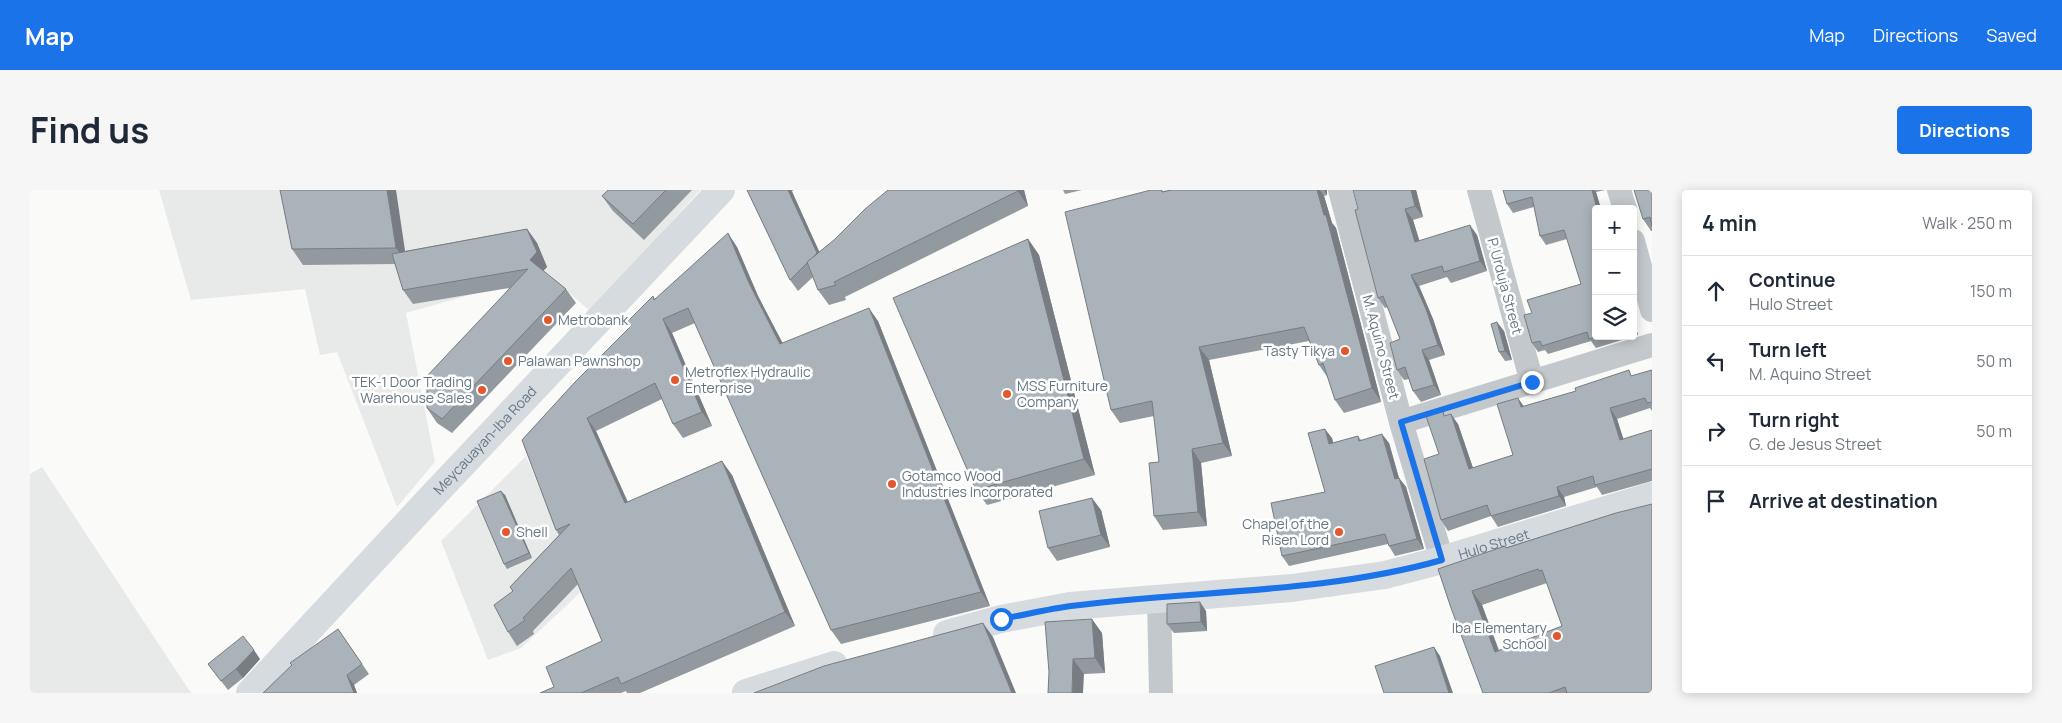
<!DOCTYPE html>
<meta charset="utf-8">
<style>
body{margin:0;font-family:Manrope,sans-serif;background:#f6f6f7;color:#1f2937}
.controls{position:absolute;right:15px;top:15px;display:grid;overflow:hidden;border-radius:5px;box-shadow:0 2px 12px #0003}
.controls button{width:45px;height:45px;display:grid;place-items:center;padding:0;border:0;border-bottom:1px solid #e0e1e3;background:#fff;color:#1f2937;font:25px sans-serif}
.stop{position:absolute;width:15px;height:15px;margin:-11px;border:4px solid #1a73e8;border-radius:50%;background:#fff}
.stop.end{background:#1a73e8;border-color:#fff;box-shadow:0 1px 5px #0008}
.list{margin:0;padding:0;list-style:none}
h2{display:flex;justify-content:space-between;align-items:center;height:65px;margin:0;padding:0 20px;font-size:21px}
h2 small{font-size:16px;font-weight:400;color:#747a83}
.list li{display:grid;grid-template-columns:32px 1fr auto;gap:15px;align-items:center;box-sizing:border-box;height:70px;padding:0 20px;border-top:1px solid #e0e1e3}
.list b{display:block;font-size:19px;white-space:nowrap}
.list p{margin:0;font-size:16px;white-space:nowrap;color:#747a83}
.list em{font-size:16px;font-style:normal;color:#747a83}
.icon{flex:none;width:28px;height:28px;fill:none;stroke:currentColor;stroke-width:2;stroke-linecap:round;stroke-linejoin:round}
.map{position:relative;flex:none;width:1622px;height:503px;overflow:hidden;border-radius:5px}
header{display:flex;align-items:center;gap:30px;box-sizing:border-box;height:70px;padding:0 25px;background:#1a73e8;color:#fff}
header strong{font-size:24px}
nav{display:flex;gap:28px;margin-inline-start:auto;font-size:18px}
.intro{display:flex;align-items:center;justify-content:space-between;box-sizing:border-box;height:120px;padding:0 30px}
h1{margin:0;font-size:35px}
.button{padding:12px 22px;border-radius:5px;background:#1a73e8;color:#fff;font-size:18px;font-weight:700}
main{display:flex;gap:30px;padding:0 30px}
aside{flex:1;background:#fff;border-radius:5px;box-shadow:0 2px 12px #0003}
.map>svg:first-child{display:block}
</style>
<header>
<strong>Map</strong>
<nav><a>Map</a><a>Directions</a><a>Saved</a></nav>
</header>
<div class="intro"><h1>Find us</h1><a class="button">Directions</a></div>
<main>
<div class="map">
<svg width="1622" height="503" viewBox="0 0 1622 503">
<rect width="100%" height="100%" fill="#fafaf8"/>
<g fill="#e8e9e9">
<path d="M 129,0 L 670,0 L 561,122 L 517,83 L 376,123 L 405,272 L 367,317 L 307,162 L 290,165 L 275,99 L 161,110 Z"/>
<path d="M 496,266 L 552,401 L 491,458 L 458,470 L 411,351 Z"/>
<path d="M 12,277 L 147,482 L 161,503 L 0,503 L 0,284 Z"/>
</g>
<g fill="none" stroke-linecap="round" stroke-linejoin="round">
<g stroke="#c3c8cc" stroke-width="24">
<path d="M 1310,0 L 1371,232 L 1412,370"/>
<path d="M 1449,0 L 1502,192"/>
<path d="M 1589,0 L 1595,19"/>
<path d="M 1603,51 L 1622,120"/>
<path d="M 1371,232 L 1622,155"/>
<path d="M 1129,407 L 1131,503"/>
</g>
<g stroke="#d6dbdf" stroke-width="28">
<path id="s1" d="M 917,444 L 971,429 L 1040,416 L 1262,398 L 1355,385 L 1412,370 L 1622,306"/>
<path id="s2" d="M 220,503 L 396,313 L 691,0"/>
<path d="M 716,503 L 804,475"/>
</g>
</g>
<g fill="#929a9f" fill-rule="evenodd">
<path d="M 250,0 L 375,61 L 497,39 L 507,53 L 517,77 L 513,81 L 536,99 L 546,113 L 422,243 L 407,233 L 397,218 L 479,98 L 383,114 L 373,100 L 365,74 L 273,75 L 262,59 Z"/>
<path d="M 578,0 L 662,0 L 614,50 L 583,21 L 572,6 Z"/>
<path d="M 717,0 L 764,0 L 762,1 L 789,62 L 804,50 L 858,0 L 994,0 L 998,16 L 815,107 L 816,110 L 799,115 L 788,100 L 783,87 L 768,101 L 760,90 Z"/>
<path d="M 1033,0 L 1052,0 L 1035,4 Z"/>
<path d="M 1121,0 L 1132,0 L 1133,1 L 1142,0 L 1297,0 L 1297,5 L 1294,6 L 1302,33 L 1306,38 L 1351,212 L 1314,223 L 1305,210 L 1298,188 L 1289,175 L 1279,151 L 1179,170 L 1202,266 L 1171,273 L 1177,336 L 1133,340 L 1124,326 L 1129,272 L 1124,226 L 1090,233 L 1081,220 Z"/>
<path d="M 1386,0 L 1393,27 L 1383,30 L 1389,51 L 1447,45 L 1457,81 L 1421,93 L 1417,87 L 1389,96 L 1403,129 L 1415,165 L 1399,170 L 1411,205 L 1391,212 L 1383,201 L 1379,189 L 1374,190 L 1367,180 L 1370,149 L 1358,117 L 1355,118 L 1348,108 L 1328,19 Z"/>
<path d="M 1473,0 L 1575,0 L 1566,2 L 1571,19 L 1566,19 L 1566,146 L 1603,146 L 1603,129 L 1608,145 L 1566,158 L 1561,151 L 1518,164 L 1515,160 L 1508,162 L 1502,153 L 1502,123 L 1551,94 L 1537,49 L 1516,55 L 1510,46 L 1504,17 L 1483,23 L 1477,14 Z"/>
<path d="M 1622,0 L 1622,41 L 1621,41 L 1613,29 Z"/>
<path d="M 998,49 L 1009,65 L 1065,285 L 957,315 L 946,300 Z"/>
<path d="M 707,57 L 728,106 L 752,153 L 848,131 L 960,416 L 811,454 L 801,440 L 665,133 L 642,143 L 682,236 L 653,248 L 643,234 L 632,209 L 566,241 L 598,312 L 702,285 L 765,436 L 610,503 L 597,503 L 596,501 L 591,503 L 510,503 L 524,497 L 572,451 L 548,394 L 503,441 L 504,444 L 487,456 L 478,442 L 483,401 L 480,397 L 529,345 L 526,340 L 492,250 L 601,136 L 623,106 L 625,109 Z"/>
<path d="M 1474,141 L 1482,170 L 1475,171 L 1469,162 Z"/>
<path d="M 1622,180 L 1622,221 L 1620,218 L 1587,229 L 1593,249 L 1622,240 L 1622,291 L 1572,305 L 1567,297 L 1534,307 L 1536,316 L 1468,337 L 1461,326 L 1418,341 L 1411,330 L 1409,264 L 1416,226 L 1428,234 L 1443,278 L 1483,265 L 1494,216 Z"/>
<path d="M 1328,246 L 1331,250 L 1359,253 L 1369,288 L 1376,297 L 1394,359 L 1365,366 L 1359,356 L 1358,354 L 1259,376 L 1252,366 L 1295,302 L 1302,248 L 1303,253 Z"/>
<path d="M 475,305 L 502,368 L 477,379 L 474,374 Z"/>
<path d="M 1071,320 L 1080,357 L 1027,371 L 1018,358 Z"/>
<path d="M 1586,323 L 1622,503 L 1453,503 L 1408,379 ZM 1517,393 L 1532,436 L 1469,460 L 1452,415 Z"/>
<path d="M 1176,421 L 1177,441 L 1144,443 L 1137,434 Z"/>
<path d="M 308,439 L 339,484 L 324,495 L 327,503 L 233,503 Z"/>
<path d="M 1072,443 L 1075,483 L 1054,484 L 1019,482 Z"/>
<path d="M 230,469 L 213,488 L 198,500 L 178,474 Z"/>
</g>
<g fill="#777d82">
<path d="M 357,0 L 366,0 L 377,74 L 366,58 Z"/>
<path d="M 758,0 L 761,0 L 795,74 L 787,63 Z"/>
<path d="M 987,0 L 994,0 L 998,16 Z"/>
<path d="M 1287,0 L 1290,0 L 1294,6 L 1302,33 L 1306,38 L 1351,212 L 1342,198 Z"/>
<path d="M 1294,0 L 1297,0 L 1297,5 Z"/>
<path d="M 1381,0 L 1386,0 L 1393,27 L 1385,16 Z"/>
<path d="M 1562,0 L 1564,0 L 1566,2 L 1571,19 L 1567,19 Z"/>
<path d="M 1375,19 L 1383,30 L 1393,62 L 1385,52 Z"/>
<path d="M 1440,35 L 1447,45 L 1457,81 L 1450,71 Z"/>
<path d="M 497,39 L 507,53 L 517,77 L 510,84 L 500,70 Z"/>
<path d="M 698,43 L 707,57 L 728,106 L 760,167 L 750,154 L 719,93 Z"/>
<path d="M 998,49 L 1009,65 L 1065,285 L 1054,269 Z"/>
<path d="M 1381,85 L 1389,96 L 1403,129 L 1415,165 L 1408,155 Z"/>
<path d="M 839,118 L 848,131 L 960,416 L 951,402 Z"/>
<path d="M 633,129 L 642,143 L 682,236 L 672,222 Z"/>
<path d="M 1603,129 L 1608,145 L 1603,138 Z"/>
<path d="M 1467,132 L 1474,141 L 1482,170 L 1475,161 Z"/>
<path d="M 1169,157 L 1179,170 L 1202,266 L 1193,253 Z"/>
<path d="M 1392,160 L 1399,170 L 1411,205 L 1404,195 Z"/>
<path d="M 1488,208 L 1495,218 L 1491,217 Z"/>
<path d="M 1580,218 L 1587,229 L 1597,260 L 1590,250 Z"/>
<path d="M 1421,224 L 1428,234 L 1447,290 L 1439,279 Z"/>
<path d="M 557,228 L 566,241 L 604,327 L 595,313 Z"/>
<path d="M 1295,239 L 1302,248 L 1306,264 L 1299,254 Z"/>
<path d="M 1352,244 L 1359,253 L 1372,299 L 1365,289 Z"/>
<path d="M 1162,259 L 1171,273 L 1177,336 L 1168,322 Z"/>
<path d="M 692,271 L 702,285 L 765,436 L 755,422 Z"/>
<path d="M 1369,288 L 1376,297 L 1394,359 L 1387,349 Z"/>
<path d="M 1527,297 L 1534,307 L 1536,316 L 1529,306 Z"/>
<path d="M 471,301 L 475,305 L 502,368 L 499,363 Z"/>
<path d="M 1062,308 L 1071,320 L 1080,357 L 1071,345 Z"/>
<path d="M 1442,401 L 1452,415 L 1474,476 L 1465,462 Z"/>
<path d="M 1170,412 L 1176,421 L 1177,441 L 1171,432 Z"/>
<path d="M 1062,429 L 1072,443 L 1075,483 L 1065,468 Z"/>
<path d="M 953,433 L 963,447 L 986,503 L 982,503 Z"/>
<path d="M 1404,457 L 1410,466 L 1423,503 L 1419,503 Z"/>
<path d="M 224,460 L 230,469 L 213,488 L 206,479 Z"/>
<path d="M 1043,469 L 1054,484 L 1053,503 L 1042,503 Z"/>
<path d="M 317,485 L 324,495 L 327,503 L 324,503 Z"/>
</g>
<g fill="#aab3b9" stroke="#777d82" fill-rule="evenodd">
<path d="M 250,0 L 357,0 L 366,58 L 262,59 Z"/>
<path d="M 578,0 L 636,0 L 603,34 L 572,6 Z"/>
<path d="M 717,0 L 758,0 L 787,63 L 760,90 Z"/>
<path d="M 858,0 L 987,0 L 988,1 L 804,92 L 806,95 L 788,100 L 777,72 L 804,50 L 835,19 Z"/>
<path d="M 1121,0 L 1131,0 L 1132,2 L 1142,0 L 1287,0 L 1294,25 L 1296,25 L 1342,198 L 1305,210 L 1293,173 L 1289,175 L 1274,137 L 1169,157 L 1193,253 L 1162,259 L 1168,322 L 1124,326 L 1119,273 L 1129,272 L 1122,211 L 1081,220 L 1035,22 Z"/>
<path d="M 1323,0 L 1381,0 L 1385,16 L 1375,19 L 1385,52 L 1440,35 L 1450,71 L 1414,82 L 1412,76 L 1381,85 L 1396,119 L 1408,155 L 1392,160 L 1404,195 L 1383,201 L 1375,177 L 1367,180 L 1360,153 L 1370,149 L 1353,106 L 1348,108 L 1325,20 L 1328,19 Z"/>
<path d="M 1473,0 L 1562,0 L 1567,19 L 1566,19 L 1566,146 L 1568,146 L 1559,149 L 1557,142 L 1512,156 L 1510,151 L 1502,153 L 1494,125 L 1502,123 L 1497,110 L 1551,94 L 1534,40 L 1510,46 L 1502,7 L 1477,14 Z"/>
<path d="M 1604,0 L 1622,0 L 1622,36 L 1620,27 L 1613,29 Z"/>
<path d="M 497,39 L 507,62 L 500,70 L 536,99 L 412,229 L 397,218 L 397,186 L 498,79 L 373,100 L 362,64 Z"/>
<path d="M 698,43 L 719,93 L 750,154 L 839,118 L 951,402 L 801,440 L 658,118 L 633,129 L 672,222 L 643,234 L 625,193 L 557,228 L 595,313 L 692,271 L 755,422 L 591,494 L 588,487 L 551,503 L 510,503 L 524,497 L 516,477 L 572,451 L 541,378 L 493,428 L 495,430 L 478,442 L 464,415 L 483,401 L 480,397 L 540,334 L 526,340 L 492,250 L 545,192 L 601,136 L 598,131 L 623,106 L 624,110 Z"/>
<path d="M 998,49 L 1054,269 L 946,300 L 863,108 Z"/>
<path d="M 1467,132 L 1475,161 L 1469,162 L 1461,134 Z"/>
<path d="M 1599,180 L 1601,186 L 1622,180 L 1622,212 L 1617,213 L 1615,208 L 1580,218 L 1590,250 L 1622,240 L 1622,279 L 1565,295 L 1563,286 L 1527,297 L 1529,306 L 1461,326 L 1457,315 L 1411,330 L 1394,269 L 1409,264 L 1396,226 L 1413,221 L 1414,226 L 1421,224 L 1439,279 L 1483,265 L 1467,214 L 1488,208 L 1491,217 L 1546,201 L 1545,198 Z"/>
<path d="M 1295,239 L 1299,254 L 1328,246 L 1329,251 L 1352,244 L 1365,289 L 1369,288 L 1387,349 L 1359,356 L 1355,344 L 1252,366 L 1241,313 L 1295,302 L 1278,243 Z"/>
<path d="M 471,301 L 499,363 L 474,374 L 447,311 Z"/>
<path d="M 1062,308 L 1071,345 L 1018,358 L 1009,321 Z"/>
<path d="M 1622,314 L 1622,503 L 1537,503 L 1535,497 L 1519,503 L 1453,503 L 1421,418 L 1408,379 L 1475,356 L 1476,358 L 1586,323 ZM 1508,379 L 1509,381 L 1512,380 L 1532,436 L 1465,462 L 1442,401 Z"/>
<path d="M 1170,412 L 1171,432 L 1137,434 L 1137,414 Z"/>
<path d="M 1062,429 L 1065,468 L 1043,469 L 1042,503 L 1018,503 L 1019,482 L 1015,432 Z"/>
<path d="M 953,433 L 982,503 L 724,503 L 794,476 Z"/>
<path d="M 308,439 L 332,474 L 317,485 L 324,503 L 233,503 L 262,475 L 260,473 Z"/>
<path d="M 213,446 L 224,460 L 206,479 L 191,491 L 178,474 Z"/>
<path d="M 1404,457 L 1419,503 L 1354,503 L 1345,476 Z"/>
</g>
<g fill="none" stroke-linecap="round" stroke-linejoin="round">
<path stroke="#1a73e8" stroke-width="6" d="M 971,429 C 994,425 1018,419 1041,416 C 1165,400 1291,404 1412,370 L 1371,232 L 1502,192"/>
</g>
<g fill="#e4572e" stroke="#fff" stroke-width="2">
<circle cx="518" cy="130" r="5"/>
<circle cx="1315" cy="161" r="5"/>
<circle cx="478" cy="171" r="5"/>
<circle cx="645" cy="190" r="5"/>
<circle cx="452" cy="200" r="5"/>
<circle cx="977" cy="204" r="5"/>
<circle cx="862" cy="294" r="5"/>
<circle cx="476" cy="342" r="5"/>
<circle cx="1309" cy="342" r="5"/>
<circle cx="1527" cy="446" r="5"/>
</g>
<g text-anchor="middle" stroke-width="5" stroke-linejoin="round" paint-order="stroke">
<g font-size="14" fill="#657683" stroke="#fff">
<text transform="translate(1475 96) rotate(75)" y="5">P. Urduja Street</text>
<text transform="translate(1351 157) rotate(75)" y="5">M. Aquino Street</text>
<text dy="5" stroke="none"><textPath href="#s2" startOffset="345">Meycauayan-Iba Road</textPath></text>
<text dy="5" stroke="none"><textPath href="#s1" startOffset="556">Hulo Street</textPath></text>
</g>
<g font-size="14" fill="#657683" stroke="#fff" text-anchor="start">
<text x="528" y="135">Metrobank</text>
<text x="1305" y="166" text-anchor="end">Tasty Tikya</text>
<text x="488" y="176">Palawan Pawnshop</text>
<text x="655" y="187">Metroflex Hydraulic<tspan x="655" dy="16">Enterprise</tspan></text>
<text x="442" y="197" text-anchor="end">TEK-1 Door Trading<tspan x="442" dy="16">Warehouse Sales</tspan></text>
<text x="987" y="201">MSS Furniture<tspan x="987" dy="16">Company</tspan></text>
<text x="872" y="291">Gotamco Wood<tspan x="872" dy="16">Industries Incorporated</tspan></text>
<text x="1299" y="339" text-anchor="end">Chapel of the<tspan x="1299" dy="16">Risen Lord</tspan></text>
<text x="486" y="347">Shell</text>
<text x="1517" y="443" text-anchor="end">Iba Elementary<tspan x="1517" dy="16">School</tspan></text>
</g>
</g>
</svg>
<div class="controls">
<button>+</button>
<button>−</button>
<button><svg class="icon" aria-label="layers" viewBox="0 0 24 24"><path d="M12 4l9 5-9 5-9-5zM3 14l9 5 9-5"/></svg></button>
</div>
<div class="stop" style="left:971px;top:429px"></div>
<div class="stop end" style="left:1502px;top:192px"></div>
</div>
<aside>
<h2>4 min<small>Walk · 250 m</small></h2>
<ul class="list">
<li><svg class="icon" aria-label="ahead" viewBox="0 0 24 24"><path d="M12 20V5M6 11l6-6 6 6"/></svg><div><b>Continue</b><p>Hulo Street</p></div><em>150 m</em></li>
<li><svg class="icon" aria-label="left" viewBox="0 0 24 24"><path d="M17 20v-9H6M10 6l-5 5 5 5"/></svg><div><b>Turn left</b><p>M. Aquino Street</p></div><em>50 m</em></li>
<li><svg class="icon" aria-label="right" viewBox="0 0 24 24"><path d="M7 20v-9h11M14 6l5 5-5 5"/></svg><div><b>Turn right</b><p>G. de Jesus Street</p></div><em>50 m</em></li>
<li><svg class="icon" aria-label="arrive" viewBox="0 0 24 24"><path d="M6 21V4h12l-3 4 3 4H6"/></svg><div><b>Arrive at destination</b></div></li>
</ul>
</aside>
</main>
